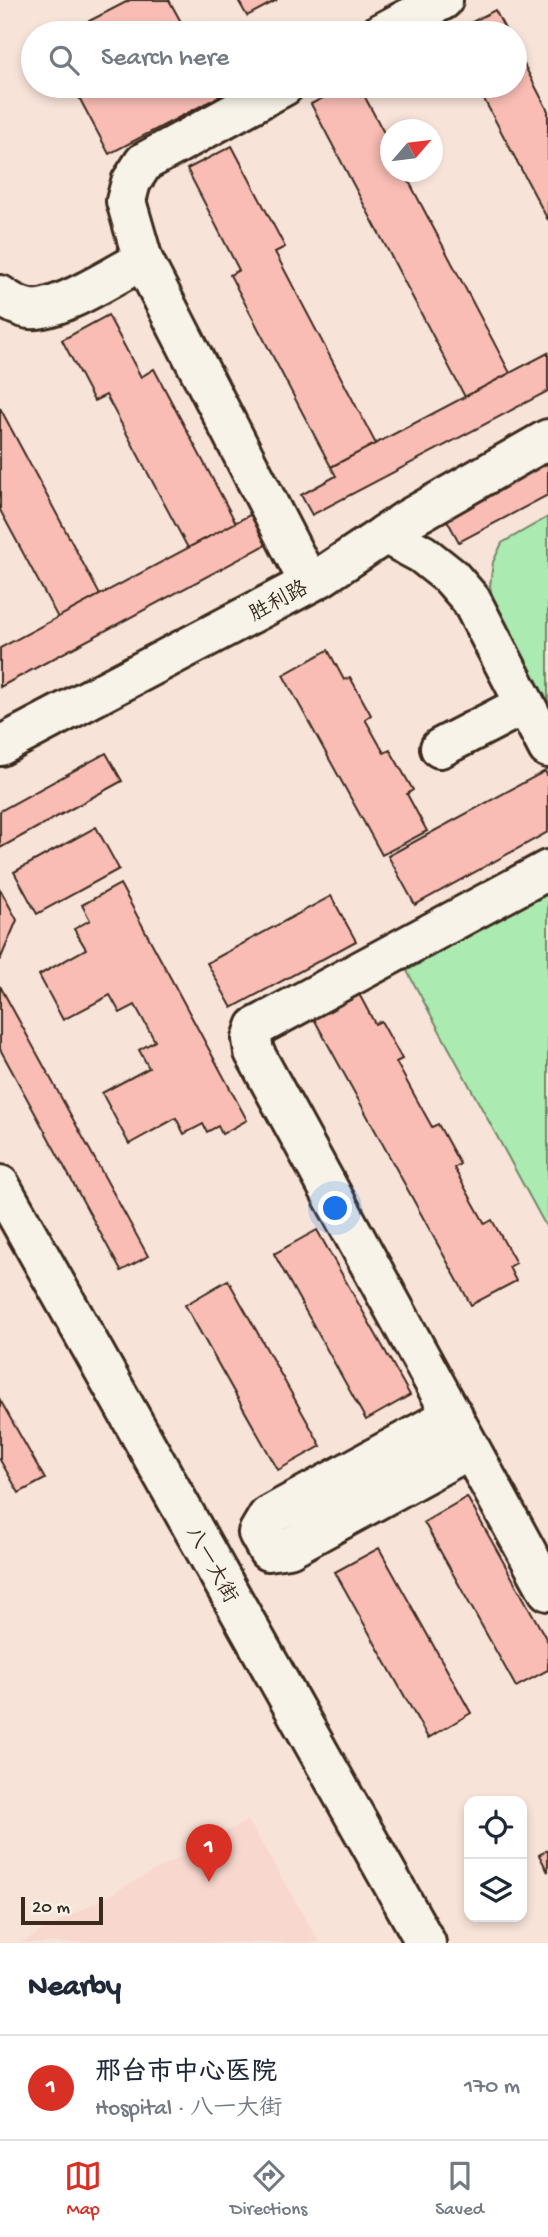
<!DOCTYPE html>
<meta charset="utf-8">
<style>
body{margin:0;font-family:"Gochi Hand","LXGW WenKai TC",sans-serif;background:#f6f6f7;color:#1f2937}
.controls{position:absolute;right:21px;bottom:21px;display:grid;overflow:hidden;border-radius:14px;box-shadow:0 4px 10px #0003}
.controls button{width:63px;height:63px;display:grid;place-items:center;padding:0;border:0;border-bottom:2px solid #e0e1e3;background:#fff;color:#1f2937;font:35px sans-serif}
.compass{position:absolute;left:380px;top:119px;width:63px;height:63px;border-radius:50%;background:#fff;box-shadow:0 4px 10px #0003;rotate:62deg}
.scale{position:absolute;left:21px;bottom:18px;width:82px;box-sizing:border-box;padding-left:7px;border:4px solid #3b2a1e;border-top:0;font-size:19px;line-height:24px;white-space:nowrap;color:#3b2a1e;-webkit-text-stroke:5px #f7f3e8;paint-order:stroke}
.you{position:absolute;left:336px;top:1209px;width:24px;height:24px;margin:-18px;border:5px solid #fff;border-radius:50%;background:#1a73e8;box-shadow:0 0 0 10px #1a73e833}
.badge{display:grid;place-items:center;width:46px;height:46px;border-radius:50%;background:#d93025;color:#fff;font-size:23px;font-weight:700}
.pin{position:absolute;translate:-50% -58px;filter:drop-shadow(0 2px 4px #0008)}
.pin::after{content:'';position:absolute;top:37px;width:24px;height:21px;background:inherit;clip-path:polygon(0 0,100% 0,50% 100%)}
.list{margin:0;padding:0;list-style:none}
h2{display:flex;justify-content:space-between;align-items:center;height:91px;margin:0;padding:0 28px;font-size:30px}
h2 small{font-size:23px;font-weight:400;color:#747a83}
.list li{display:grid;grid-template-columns:46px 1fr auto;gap:21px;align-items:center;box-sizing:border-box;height:105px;padding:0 28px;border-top:2px solid #e0e1e3}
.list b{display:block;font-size:26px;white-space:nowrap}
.list p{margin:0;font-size:23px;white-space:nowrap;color:#747a83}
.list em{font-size:23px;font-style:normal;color:#747a83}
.icon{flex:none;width:38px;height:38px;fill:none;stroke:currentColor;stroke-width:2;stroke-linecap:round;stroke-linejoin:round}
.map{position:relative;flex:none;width:548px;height:1943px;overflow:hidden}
.search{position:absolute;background:#fff;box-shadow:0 4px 10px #0003;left:21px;right:21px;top:21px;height:77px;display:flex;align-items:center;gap:18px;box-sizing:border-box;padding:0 24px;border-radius:38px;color:#747a83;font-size:26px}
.sheet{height:196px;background:#fff}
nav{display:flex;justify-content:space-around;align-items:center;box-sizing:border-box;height:98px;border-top:2px solid #e0e1e3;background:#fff;font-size:19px;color:#747a83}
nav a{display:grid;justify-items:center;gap:4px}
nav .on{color:#d93025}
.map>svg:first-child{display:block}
</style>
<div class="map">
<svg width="548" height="1943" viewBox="0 0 548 1943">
<rect width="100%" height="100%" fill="#f8e3d9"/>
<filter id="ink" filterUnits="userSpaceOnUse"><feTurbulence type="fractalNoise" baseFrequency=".0143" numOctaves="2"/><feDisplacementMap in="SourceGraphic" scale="14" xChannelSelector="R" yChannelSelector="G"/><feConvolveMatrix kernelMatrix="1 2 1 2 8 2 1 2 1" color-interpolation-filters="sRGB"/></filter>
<g filter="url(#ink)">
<path fill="#f8d8ce" d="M 248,1820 L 320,1943 L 20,1943 Z"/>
<g fill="#abeab1" stroke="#738a68" stroke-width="2">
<path d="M 548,517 L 548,710 L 494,605 L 490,586 L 493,562 L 502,543 Z"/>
<path d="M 548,891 L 548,1230 L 407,971 Z"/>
</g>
<g fill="#f9bdb5" stroke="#3b2a1e" stroke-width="2">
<path d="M 130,0 L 169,0 L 187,33 L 66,33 Z"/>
<path d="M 238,0 L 277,0 L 247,16 Z"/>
<path d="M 495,10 L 507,33 L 451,33 Z"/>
<path d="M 515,47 L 548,111 L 548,220 L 477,86 L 515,86 Z"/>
<path d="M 73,86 L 214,86 L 220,96 L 109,154 Z"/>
<path d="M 346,86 L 359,86 L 391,146 L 391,172 L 404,172 L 510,373 L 465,397 L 311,104 Z"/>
<path d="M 232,146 L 285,247 L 275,252 L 376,444 L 331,467 L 230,275 L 239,270 L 187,169 Z"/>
<path d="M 108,315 L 141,377 L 154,369 L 236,523 L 188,548 L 106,395 L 94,401 L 62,340 Z"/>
<path d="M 548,353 L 548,391 L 312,515 L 301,495 L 336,476 L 331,467 Z"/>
<path d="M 0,408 L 100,595 L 58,618 L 0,510 Z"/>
<path d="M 548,459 L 548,495 L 459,542 L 444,515 Z"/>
<path d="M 257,511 L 273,541 L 0,687 L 0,648 Z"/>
<path d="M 328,650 L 344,680 L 350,677 L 371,715 L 365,719 L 384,753 L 390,750 L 413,790 L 407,794 L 427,831 L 382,855 L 283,675 Z"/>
<path d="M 106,753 L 122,781 L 0,848 L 0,811 Z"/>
<path d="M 545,771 L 548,777 L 548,832 L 415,905 L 388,856 Z"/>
<path d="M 96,827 L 119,869 L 37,914 L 14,872 Z"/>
<path d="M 120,884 L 247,1120 L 222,1134 L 218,1126 L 207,1132 L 203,1124 L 184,1134 L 176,1118 L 129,1144 L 102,1093 L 149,1068 L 139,1050 L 155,1041 L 135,1005 L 120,1013 L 110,995 L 63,1020 L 39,975 L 86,949 L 74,929 L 90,920 L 82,905 Z"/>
<path d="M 0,889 L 17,920 L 0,960 Z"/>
<path d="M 331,896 L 356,941 L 232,1008 L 207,963 Z"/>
<path d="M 0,986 L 148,1256 L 121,1271 L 0,1049 Z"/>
<path d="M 359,994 L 375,1024 L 381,1021 L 402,1059 L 396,1062 L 432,1127 L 438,1124 L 460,1164 L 454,1168 L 485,1224 L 492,1220 L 516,1263 L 509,1267 L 516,1281 L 471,1305 L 314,1019 Z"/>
<path d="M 317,1230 L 410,1395 L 366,1420 L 274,1254 Z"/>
<path d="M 228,1280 L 321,1446 L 278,1470 L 185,1305 Z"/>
<path d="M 0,1400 L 45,1479 L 19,1493 L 0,1460 Z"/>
<path d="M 467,1497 L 548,1642 L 548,1670 L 516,1687 L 424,1522 Z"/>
<path d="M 379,1548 L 471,1713 L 428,1738 L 335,1572 Z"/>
<path d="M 548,1850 L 548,1872 L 539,1855 Z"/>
</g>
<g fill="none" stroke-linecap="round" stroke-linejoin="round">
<g stroke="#3b2a1e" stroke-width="44">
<g id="minor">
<path d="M 381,33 L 443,0"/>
<path d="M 284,86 L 144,162 L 131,182 L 126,201 L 143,260 L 309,583"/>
<path d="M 0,295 C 8,301 19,307 29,309 C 57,313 116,274 143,260"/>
<path d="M 385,534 L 422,554 L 451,577 L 471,600 L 548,748"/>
<path d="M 0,746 L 321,577 L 408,519 L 548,439"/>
<path d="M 440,748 L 525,704"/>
<path d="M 548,870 L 256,1027 L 252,1039 L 254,1052 L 548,1591"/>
<path d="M 0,1185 L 426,1943"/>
<path d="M 453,1415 L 268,1516 L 258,1533 L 268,1551 L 289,1548 L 470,1449"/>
</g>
</g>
<use href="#minor" stroke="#f7f3e8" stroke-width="38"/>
</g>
</g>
<g text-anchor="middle" stroke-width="6" stroke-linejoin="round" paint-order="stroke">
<g font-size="21" fill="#3b2a1e" stroke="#f7f3e8">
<text transform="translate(278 600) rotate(-28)" y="7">胜利路</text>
<text transform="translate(213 1564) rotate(61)" y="7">八一大街</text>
</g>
</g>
</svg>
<div class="controls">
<button><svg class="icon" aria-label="locate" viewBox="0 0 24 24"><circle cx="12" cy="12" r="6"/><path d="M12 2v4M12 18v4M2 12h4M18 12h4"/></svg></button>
<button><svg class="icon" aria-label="layers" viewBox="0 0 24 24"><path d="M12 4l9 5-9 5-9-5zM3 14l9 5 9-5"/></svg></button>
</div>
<svg class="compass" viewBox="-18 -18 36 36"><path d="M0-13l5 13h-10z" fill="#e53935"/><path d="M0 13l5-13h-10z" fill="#747a83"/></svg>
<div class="scale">20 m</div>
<div class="you"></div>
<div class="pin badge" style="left:209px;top:1882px">1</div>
<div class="search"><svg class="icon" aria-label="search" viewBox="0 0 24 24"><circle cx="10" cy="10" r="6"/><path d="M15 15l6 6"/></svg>Search here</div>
</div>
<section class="sheet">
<h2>Nearby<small></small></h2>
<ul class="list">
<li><span class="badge">1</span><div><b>邢台市中心医院</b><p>Hospital · 八一大街</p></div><em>170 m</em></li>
</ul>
</section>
<nav>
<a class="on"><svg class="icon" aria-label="map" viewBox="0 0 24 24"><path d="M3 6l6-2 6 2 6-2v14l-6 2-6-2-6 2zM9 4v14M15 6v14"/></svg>Map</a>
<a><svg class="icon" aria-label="directions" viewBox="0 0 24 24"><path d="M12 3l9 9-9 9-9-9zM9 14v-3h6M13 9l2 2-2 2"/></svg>Directions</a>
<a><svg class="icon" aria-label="saved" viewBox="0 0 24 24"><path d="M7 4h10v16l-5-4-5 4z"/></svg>Saved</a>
</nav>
